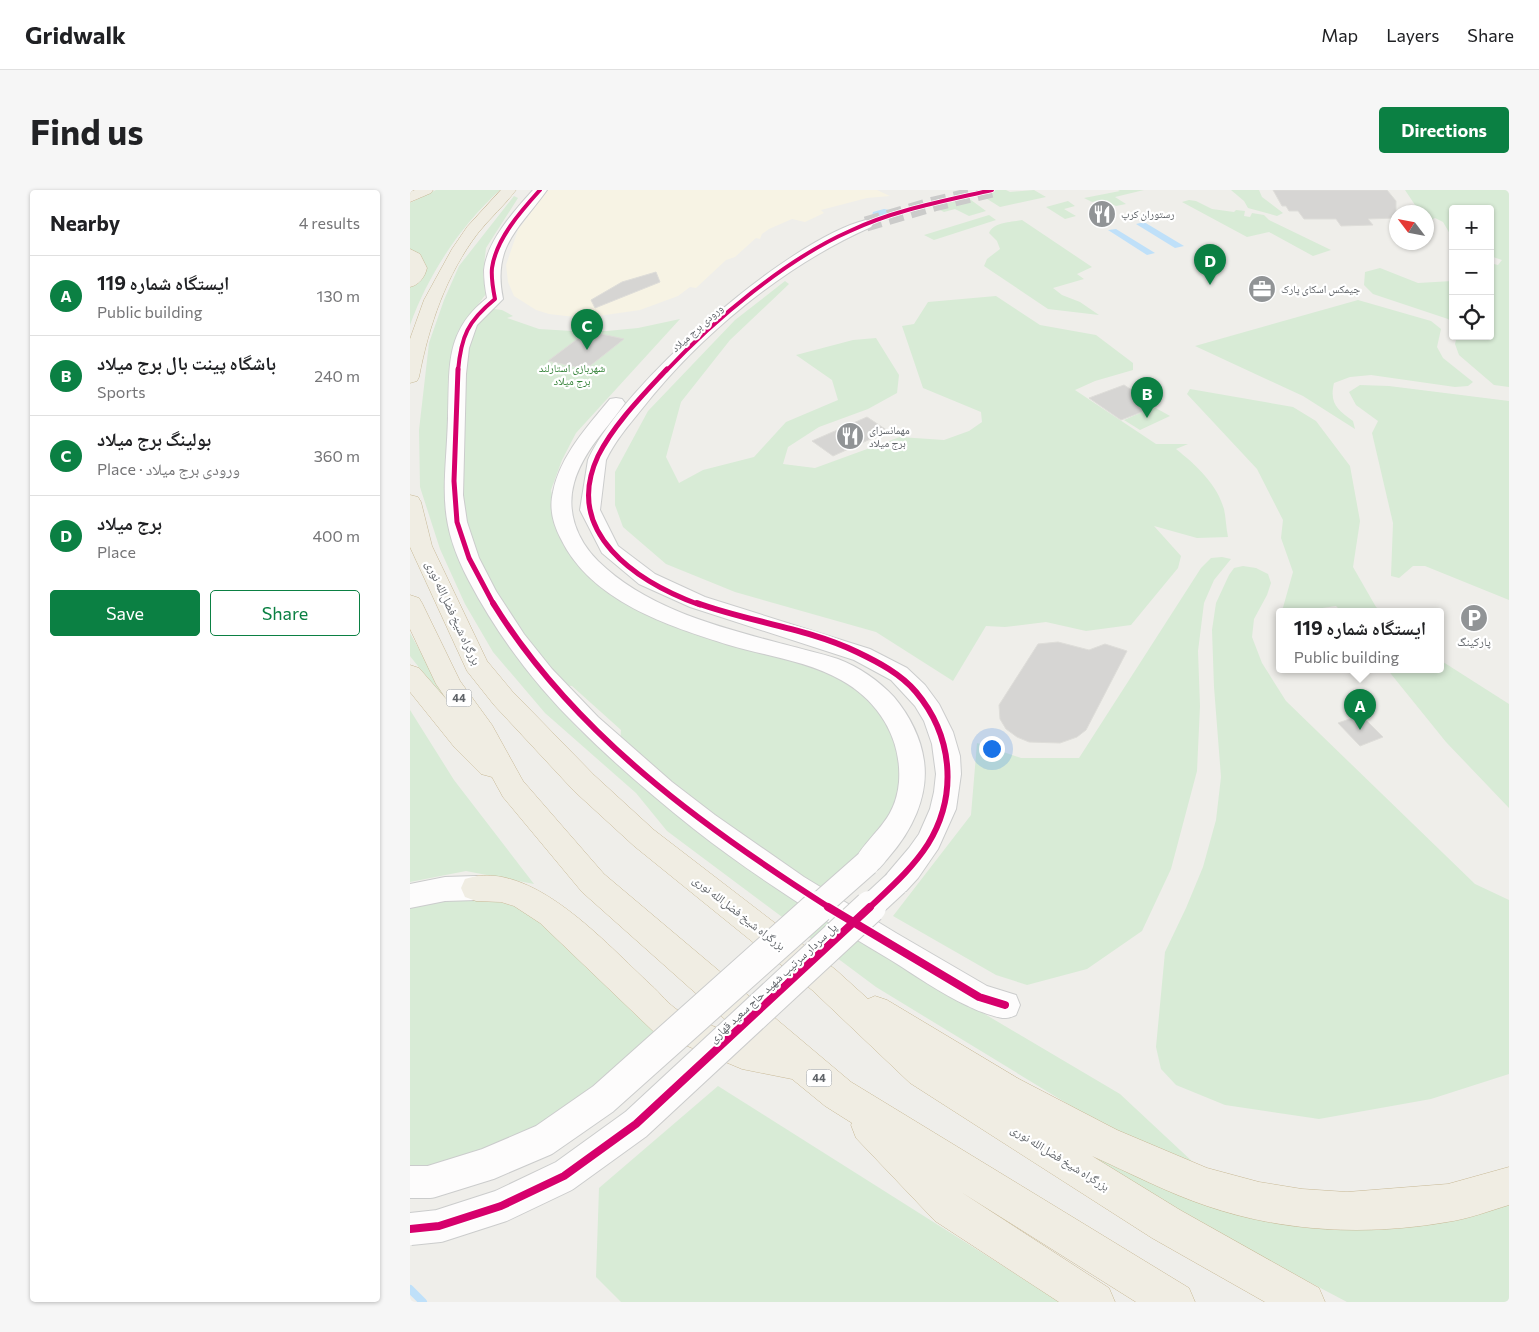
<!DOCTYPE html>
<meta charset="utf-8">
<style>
body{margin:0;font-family:Commissioner,"Noto Naskh Arabic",sans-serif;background:#f6f6f6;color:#202124}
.controls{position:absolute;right:15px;top:15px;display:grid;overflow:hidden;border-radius:5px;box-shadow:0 1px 4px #0004}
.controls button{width:45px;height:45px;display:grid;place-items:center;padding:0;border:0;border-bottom:1px solid #e0e0e0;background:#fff;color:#202124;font:25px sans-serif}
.compass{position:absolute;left:979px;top:15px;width:45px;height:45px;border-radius:50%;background:#fff;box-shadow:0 1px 4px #0004;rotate:302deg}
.you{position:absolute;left:581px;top:558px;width:18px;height:18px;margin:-12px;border:4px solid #fff;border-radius:50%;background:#1a73e8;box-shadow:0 0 0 8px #1a73e833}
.badge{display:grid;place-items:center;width:32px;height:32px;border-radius:50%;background:#0b8043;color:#fff;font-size:16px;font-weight:700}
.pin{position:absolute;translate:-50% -41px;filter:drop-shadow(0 1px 2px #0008)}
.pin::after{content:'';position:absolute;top:26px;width:18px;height:15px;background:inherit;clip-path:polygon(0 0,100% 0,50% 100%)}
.popup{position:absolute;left:866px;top:418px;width:168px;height:65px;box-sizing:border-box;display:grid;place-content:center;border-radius:5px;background:#fff;filter:drop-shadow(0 1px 4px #0005);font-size:16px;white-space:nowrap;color:#757577}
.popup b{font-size:19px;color:#202124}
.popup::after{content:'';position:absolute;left:50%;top:100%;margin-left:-10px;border:10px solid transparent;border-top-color:#fff}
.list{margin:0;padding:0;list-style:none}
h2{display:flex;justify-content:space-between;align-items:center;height:65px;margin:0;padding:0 20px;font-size:21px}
h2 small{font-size:16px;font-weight:400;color:#757577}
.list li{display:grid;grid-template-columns:32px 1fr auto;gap:15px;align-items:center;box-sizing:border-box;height:80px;padding:0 20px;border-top:1px solid #e0e0e0}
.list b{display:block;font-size:19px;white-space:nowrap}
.list p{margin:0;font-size:16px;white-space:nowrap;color:#757577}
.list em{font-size:16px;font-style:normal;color:#757577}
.actions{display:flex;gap:10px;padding:15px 20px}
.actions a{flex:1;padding:11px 0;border:1px solid #0b8043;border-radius:5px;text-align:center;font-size:18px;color:#0b8043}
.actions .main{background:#0b8043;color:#fff}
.icon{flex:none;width:28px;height:28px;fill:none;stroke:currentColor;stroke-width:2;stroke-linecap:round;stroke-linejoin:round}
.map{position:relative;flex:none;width:1099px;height:1112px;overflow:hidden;border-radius:5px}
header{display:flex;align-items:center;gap:30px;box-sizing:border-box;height:70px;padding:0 25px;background:#fff;border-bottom:1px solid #e0e0e0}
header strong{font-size:24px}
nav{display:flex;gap:28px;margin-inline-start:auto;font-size:18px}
.intro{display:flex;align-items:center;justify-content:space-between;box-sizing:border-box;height:120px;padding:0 30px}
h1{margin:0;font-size:35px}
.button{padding:12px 22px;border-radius:5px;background:#0b8043;color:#fff;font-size:18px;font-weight:700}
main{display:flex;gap:30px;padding:0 30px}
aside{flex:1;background:#fff;border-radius:5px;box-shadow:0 1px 4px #0004}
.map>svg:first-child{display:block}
</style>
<header>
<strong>Gridwalk</strong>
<nav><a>Map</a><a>Layers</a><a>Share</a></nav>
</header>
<div class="intro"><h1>Find us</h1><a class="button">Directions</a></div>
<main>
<aside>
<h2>Nearby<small>4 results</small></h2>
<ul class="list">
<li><span class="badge">A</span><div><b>ایستگاه شماره 119</b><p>Public building</p></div><em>130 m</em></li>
<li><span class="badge">B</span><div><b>باشگاه پینت بال برج میلاد</b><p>Sports</p></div><em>240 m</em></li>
<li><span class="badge">C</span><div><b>بولینگ برج ميلاد</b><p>Place · ورودی برج میلاد</p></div><em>360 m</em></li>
<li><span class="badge">D</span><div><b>برج میلاد</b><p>Place</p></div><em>400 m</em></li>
</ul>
<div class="actions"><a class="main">Save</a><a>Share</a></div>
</aside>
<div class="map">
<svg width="1099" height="1112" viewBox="0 0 1099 1112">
<rect width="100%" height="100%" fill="#efeeea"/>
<path fill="#f7f3e4" d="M 138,0 L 467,0 L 480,6 L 457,8 L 411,20 L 414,23 L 395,32 L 382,29 L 359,39 L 352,44 L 350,49 L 346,48 L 325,67 L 316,70 L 286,98 L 280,97 L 268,106 L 230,120 L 174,128 L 139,124 L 126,120 L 104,106 L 98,92 L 96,75 L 108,40 Z"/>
<g fill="#d8ebd6">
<path d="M 26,0 L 90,0 C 50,36 18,85 0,135 L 0,96 L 14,81 L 16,75 L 10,65 L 0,60 L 0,13 Z"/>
<path d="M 584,0 L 596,0 L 600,2 L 624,0 L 636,7 L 590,17 L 574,7 L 581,5 L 576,2 Z"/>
<path d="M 708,0 L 734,0 L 705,7 L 716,14 L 706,16 L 693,10 L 682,12 L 674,8 L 710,1 Z"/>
<path d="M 821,0 L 849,0 L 852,7 L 873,23 L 867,26 L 838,18 L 834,11 Z"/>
<path d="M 995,0 L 1099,0 L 1099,197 L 1084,195 L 1049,165 L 1045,154 L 1047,146 L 1080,146 L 1080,73 L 1088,75 L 1092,70 L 1080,66 L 1080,19 L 1043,19 L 1043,49 L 1033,32 L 1025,28 L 1017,32 L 1016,22 L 1008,22 L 1009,21 Z"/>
<path d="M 104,6 L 108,8 L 76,58 L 73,84 L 76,104 L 48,141 L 39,177 L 37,305 L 119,482 L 168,539 L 287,642 L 458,755 L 710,904 L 785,974 L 689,933 L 466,797 L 257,641 L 226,603 L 135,523 L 83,462 L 55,414 L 30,359 L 10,297 L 9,240 L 19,153 L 34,110 L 49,76 Z"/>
<path d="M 548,7 L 554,11 L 561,10 L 576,21 L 559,26 L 545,19 L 534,22 L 520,15 Z"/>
<path d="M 779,10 L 786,11 L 802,19 L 824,22 L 826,20 L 835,21 L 834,26 L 840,27 L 842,23 L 854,25 L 859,30 L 921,60 L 903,66 L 859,42 L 837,47 L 772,12 Z"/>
<path d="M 658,11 L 665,16 L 654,19 L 666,26 L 655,29 L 636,17 Z"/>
<path d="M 579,25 L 586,30 L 524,50 L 514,45 Z"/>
<path d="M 612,30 L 682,77 L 667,84 L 674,89 L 643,98 L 652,105 L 670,112 L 689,125 L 638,119 L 574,76 L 577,69 L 590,59 L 587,51 L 579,43 C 583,32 602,32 612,30 Z"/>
<path d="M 970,78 L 1008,93 L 1042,91 L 1043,83 L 1043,133 L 1038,129 L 963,104 L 954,95 L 955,82 Z"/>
<path d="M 375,91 L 379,94 L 320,150 L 271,212 L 256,267 L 269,293 L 293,280 L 344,267 L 376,232 L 428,210 L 422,190 L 386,165 L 443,150 L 466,148 L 489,185 L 487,203 L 458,219 L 409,237 L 378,257 L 373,274 L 405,278 L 490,247 L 534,250 L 559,241 L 572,232 L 571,222 L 513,198 L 492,136 L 504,134 L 518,112 L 586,106 L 630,135 L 686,145 L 723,173 L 723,180 L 685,191 L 665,200 L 746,254 L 778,254 L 766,259 C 786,275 807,294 814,319 C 816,328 816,338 818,347 L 787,348 L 744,336 L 771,366 L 768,378 L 721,435 L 676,441 L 636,432 L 595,437 L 576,436 L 543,491 L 466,442 L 325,402 L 256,374 L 213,337 L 205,315 L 205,282 L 238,221 L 325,130 Z"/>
<path d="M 948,110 L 1021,131 L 1031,139 L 1027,157 L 1033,168 L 1063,192 L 1058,196 L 1045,197 L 961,185 L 940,187 L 924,193 C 919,214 928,220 943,231 L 945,239 L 893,206 L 785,156 Z"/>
<path d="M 84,119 L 92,120 L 103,126 L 97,128 L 129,139 L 162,141 L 197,141 L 228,138 L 270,129 L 166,243 L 152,270 L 141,300 L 144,316 L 207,405 L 416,480 L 454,502 L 486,544 L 492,598 L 479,631 L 412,703 L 325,647 L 210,554 L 211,540 L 162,496 L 151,495 L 109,444 L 70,375 L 53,329 L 55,168 L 65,133 L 78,121 Z"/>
<path d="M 950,195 L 979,196 L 1099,211 L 1099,410 L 1015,376 L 1003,376 L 989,388 L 981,386 L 983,333 L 962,243 L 968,231 L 946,215 L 939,202 Z"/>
<path d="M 780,199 L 883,217 L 906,231 L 940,276 L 950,331 L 943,377 L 966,417 L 971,421 L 931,421 L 926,416 L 892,421 L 872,421 L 883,382 L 871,348 L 873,330 L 847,279 L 777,204 Z"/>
<path d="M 744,217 L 760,226 L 730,240 L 714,230 Z"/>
<path d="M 812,367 L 821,369 L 804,390 L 794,413 L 788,461 L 790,516 L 787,581 L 761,679 L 732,741 L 677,779 L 617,795 L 586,785 L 483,726 L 561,625 L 567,553 L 611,568 L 669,568 L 791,378 L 801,368 Z"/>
<path d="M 833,376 L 846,378 L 858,384 L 861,393 L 857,405 L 844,429 L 842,447 L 852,473 L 876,511 L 1065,694 L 1099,710 L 1099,884 L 1021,909 L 909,929 L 815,915 L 766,895 L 751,879 L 746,857 L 755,762 L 776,718 L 793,677 L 806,630 L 811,587 L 804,497 L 802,440 L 806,413 L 819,385 L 824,378 Z"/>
<path d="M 0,443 L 31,499 L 59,541 L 0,466 Z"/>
<path d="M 1030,470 L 1099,514 L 1099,618 L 1036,552 L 977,479 L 1030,479 Z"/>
<path d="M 0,520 L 44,590 L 124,694 L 56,681 L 0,692 Z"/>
<path d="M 45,708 C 79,711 97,709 127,728 L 249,845 L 168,914 L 71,966 L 0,979 L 0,716 Z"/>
<path d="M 308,896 L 650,1112 L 211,1112 L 186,1087 L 189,998 Z"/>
<path d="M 625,931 L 764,999 L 1099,1013 L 1099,1112 L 937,1112 L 844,1063 L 761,1016 Z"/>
</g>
<g fill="#bfe0f9">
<path d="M 474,19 L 485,21 L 489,25 C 481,31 470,31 462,26 L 463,22 Z"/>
<path d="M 734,32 L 774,56 L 765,58 L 726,34 Z"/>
<path d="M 706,39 L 745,63 L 737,65 L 698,40 Z"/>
</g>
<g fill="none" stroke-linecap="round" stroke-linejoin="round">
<path stroke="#bfe0f9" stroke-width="8" d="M 0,1099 L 13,1112"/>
</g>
<g fill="#d6d5d3" stroke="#deddd9">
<path d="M 863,0 L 977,0 L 986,11 L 986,28 L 958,29 L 963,35 L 931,36 L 926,29 L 894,29 L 888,21 L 879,21 L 876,16 L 872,16 Z"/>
<path d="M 246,82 L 250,92 L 185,118 L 181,110 L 212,92 Z"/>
<path d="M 178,141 L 214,149 L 176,179 L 138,171 Z"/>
<path d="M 714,195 L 747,216 L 711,230 L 679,208 Z"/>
<path d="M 457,227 L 478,241 L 423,266 L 402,251 Z"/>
<path d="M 648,452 L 679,460 L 695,454 L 717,461 L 676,540 L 667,547 L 650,553 L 619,552 L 607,547 L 596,539 L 590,529 L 589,515 L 628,454 Z"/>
<path d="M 951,525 L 973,547 L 950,556 L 928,533 Z"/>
</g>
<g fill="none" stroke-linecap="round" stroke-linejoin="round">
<path stroke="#cbcbca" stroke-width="15" stroke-dasharray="15 8" stroke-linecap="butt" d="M 456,34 L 524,14 L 582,0"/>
<g stroke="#cbcccc" stroke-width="2">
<g id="minor">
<path d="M 123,0 L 137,0 C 109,39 82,56 93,109 L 67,135 L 59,158 L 56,184 L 53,305 L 57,332 L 69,368 L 86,401 L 114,444 L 142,479 L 188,527 L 262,592 L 305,625 L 394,687 L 486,743 L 577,796 L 606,805 L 610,815 L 606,825 C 603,826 600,828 596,828 C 589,829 565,820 558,816 C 530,803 505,785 479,769 C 412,729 345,687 284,639 C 244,607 205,574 169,538 C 125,495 88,446 59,391 C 25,327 36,295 38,228 C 40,177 34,142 77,108 C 75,99 74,89 74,80 C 77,51 104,21 123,0 Z"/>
<path d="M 456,30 L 463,34 L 461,37 C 373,76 290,145 231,220 C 218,236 205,251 196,270 L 190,320 L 208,356 L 245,384 L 295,407 L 460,459 L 497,478 L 515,495 L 529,514 L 543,542 L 550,566 L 551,584 L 546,619 L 528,659 L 508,688 L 496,701 L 486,704 L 476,701 L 472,693 L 476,685 L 499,658 L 509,644 L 520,619 L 524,602 L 526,584 L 522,554 L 514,531 L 505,516 L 481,490 L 444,470 L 280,417 L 229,394 L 192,363 L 170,320 L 178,270 C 210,197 378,49 456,30 Z"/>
<path d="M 206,208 L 212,209 L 215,213 C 197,239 173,261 164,293 C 156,322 167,350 188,371 C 237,419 309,437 373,454 C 391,459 410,463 428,469 C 449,477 469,491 484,507 C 499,525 511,548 514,571 C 519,607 501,642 478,668 C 473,674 467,683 458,684 C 455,684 451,682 447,681 L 443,673 C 459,642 485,634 489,592 C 492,549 469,511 431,490 C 397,471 356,466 319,455 C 258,436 181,411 151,349 C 143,334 139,318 143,302 C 150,266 177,237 200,209 Z"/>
<path d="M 66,686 L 76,690 L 80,698 L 76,706 L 66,710 L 35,711 L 0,718 L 0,694 L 35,687 Z"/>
</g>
</g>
<g stroke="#c8b996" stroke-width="1">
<g id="highway">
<path d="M 5,0 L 23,0 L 21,3 L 0,12 L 0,2 Z"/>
<path d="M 91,0 L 106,0 C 95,15 80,28 68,43 C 36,85 19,135 9,187 L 7,191 L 0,193 L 0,149 L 14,110 L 42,59 L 57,37 Z"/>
<path d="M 0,59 L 10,64 L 17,78 C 15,87 9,95 0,97 Z"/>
<path d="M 0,305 L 8,307 L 11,312 L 22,356 L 77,471 L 102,501 L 184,585 L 244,640 L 426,780 L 458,809 L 465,806 L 477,810 L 609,889 L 707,940 L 797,978 L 849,992 L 892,999 L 937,1002 L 1038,994 L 1099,977 L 1099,1015 C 1079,1021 1058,1029 1037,1032 C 957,1046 873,1042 797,1016 C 758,1003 720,983 682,966 L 770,1020 L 909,1098 L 915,1112 L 855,1112 L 742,1048 L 500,893 L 402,800 L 224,656 L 164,601 L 84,515 L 57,481 L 0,357 Z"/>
<path d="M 0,405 L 9,408 L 12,413 L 50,491 L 82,535 L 113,591 L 194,684 L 441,892 L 779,1098 L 785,1112 L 726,1112 L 551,1002 L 699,1098 L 705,1112 L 649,1112 L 525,1031 L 446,948 L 441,935 L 442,933 L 415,916 L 382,889 L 332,879 L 244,842 L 130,733 L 104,716 L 91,712 L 66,711 L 55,707 L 51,698 L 55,689 C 121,667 197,755 241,795 C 250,803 259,815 269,821 C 284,829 319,843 336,848 L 172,702 L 93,607 L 82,587 L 71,584 L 45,558 L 0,502 L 0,475 L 9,478 L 37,510 L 26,494 L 0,439 Z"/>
</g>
</g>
<use href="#minor" fill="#fdfcfc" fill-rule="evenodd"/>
<use href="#highway" fill="#f0ede3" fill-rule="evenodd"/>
<g stroke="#cbcccc" stroke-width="27" stroke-linecap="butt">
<g id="minor-bridge-far1">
<path d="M 406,718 L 457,673"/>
<path d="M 459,718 L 486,693"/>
</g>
</g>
<g stroke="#cbcccc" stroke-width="34" stroke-linecap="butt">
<g id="minor-bridge">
<path d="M 0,992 L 20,992 L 78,974 L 134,950 L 193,909 L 408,717"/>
<path d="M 0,1039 L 29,1036 L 91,1016 L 154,986 L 226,934 L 460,717"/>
</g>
</g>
<use href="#minor-bridge-far1" stroke="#fdfcfc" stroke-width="25"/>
<use href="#minor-bridge" stroke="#fdfcfc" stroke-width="32"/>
<g stroke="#fff" stroke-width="5.5">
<g id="cycleway-far3">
<path d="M 48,181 C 51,146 58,131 85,109 C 83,99 81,88 82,78 C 86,49 111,21 130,0"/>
<path d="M 256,181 C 304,130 376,69 440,41 C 484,20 534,11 582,0"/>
</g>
</g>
<g stroke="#fff" stroke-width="8">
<g id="cycleway-far2">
<path d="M 48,179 L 44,291 L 47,332 L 59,368 L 84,415"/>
<path d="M 257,179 C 233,205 204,234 188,266 C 152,343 227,392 290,415"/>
</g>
</g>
<g stroke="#fff" stroke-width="9">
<g id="cycleway-far1">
<path d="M 83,413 C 164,544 293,637 420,718"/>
<path d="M 287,413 C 339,432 397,438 447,462 C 468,472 491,484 506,502 C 543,546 548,605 518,654 C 502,679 480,698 459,718"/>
</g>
</g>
<g stroke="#fff" stroke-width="11">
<g id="cycleway">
<path d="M 418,717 L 569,807 L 595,815"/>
<path d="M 0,1039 L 29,1036 L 91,1016 L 154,986 L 226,934 L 460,717"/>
</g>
</g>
<use href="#cycleway-far3" stroke="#d6006c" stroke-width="4"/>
<use href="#cycleway-far2" stroke="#d6006c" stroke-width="5"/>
<use href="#cycleway-far1" stroke="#d6006c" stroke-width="6"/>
<use href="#cycleway" stroke="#d6006c" stroke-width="8"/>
</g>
<defs>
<g id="restaurant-disc" transform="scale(1.4375)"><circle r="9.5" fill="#919496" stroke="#fff"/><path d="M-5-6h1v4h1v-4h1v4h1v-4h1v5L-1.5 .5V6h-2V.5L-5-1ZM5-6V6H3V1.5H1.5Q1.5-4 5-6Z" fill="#fff"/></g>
<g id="office-disc" transform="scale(1.4375)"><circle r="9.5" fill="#919496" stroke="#fff"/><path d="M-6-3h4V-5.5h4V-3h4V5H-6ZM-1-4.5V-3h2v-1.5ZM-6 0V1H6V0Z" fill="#fff"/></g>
<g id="parking-disc" transform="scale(1.4375)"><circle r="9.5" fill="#919496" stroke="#fff"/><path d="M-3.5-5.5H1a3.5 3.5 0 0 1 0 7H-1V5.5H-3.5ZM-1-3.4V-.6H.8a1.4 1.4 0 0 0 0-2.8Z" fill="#fff"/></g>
</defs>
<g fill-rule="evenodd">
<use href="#restaurant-disc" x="692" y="24"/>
<use href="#office-disc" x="852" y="99"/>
<use href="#restaurant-disc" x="440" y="246"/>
<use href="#parking-disc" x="1064" y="428"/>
</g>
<g text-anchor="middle" stroke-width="4.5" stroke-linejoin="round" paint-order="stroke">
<g font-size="11" fill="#5f6368" stroke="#fff" text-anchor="start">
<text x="711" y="28">رستوران کرپ</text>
<text x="871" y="103">جیمکس اسکای پارک</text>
<text x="459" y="244">مهمانسرای<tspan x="459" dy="13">برج میلاد</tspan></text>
</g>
<g font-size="11" fill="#5f6368" stroke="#fff">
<text transform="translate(287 138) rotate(-42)" y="4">ورودی برج میلاد</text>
</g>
<g font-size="11" fill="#348238" stroke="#fff">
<text x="162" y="182">شهربازی استارلند<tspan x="162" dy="13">برج میلاد</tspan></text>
</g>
<g fill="#fff" stroke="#8f9295" stroke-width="1">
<rect x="36.5" y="499.5" width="25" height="17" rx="4"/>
<rect x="396.5" y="879.5" width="25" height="17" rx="4"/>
</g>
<g font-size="11" font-weight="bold" fill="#5f6368">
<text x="49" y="512">44</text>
<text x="409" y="892">44</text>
</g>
<g font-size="12" fill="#5f6368" stroke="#fff">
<text transform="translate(43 423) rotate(65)" y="4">بزرگراه شیخ فضل‌الله نوری</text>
<text transform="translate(329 723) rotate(38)" y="4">بزرگراه شیخ فضل‌الله نوری</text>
<text transform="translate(363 793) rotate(-43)" y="4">پل سردار سرتیپ شهید حاج سعید قهاری</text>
<text transform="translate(650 968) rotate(32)" y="4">بزرگراه شیخ فضل‌الله نوری</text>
</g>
<g font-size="12" fill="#5f6368" stroke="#fff">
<text x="1064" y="456">پارکینگ</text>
</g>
</g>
</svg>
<div class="controls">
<button>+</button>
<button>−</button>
<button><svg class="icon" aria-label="locate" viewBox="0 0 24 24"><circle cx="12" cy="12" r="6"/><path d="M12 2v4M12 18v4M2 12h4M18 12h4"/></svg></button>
</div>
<svg class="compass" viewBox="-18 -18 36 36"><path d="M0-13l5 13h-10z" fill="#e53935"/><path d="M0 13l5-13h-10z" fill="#757577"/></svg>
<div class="you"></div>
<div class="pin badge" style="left:950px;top:540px">A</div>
<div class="popup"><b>ایستگاه شماره 119</b>Public building</div>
<div class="pin badge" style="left:737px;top:228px">B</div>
<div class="pin badge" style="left:177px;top:160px">C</div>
<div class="pin badge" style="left:800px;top:95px">D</div>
</div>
</main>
